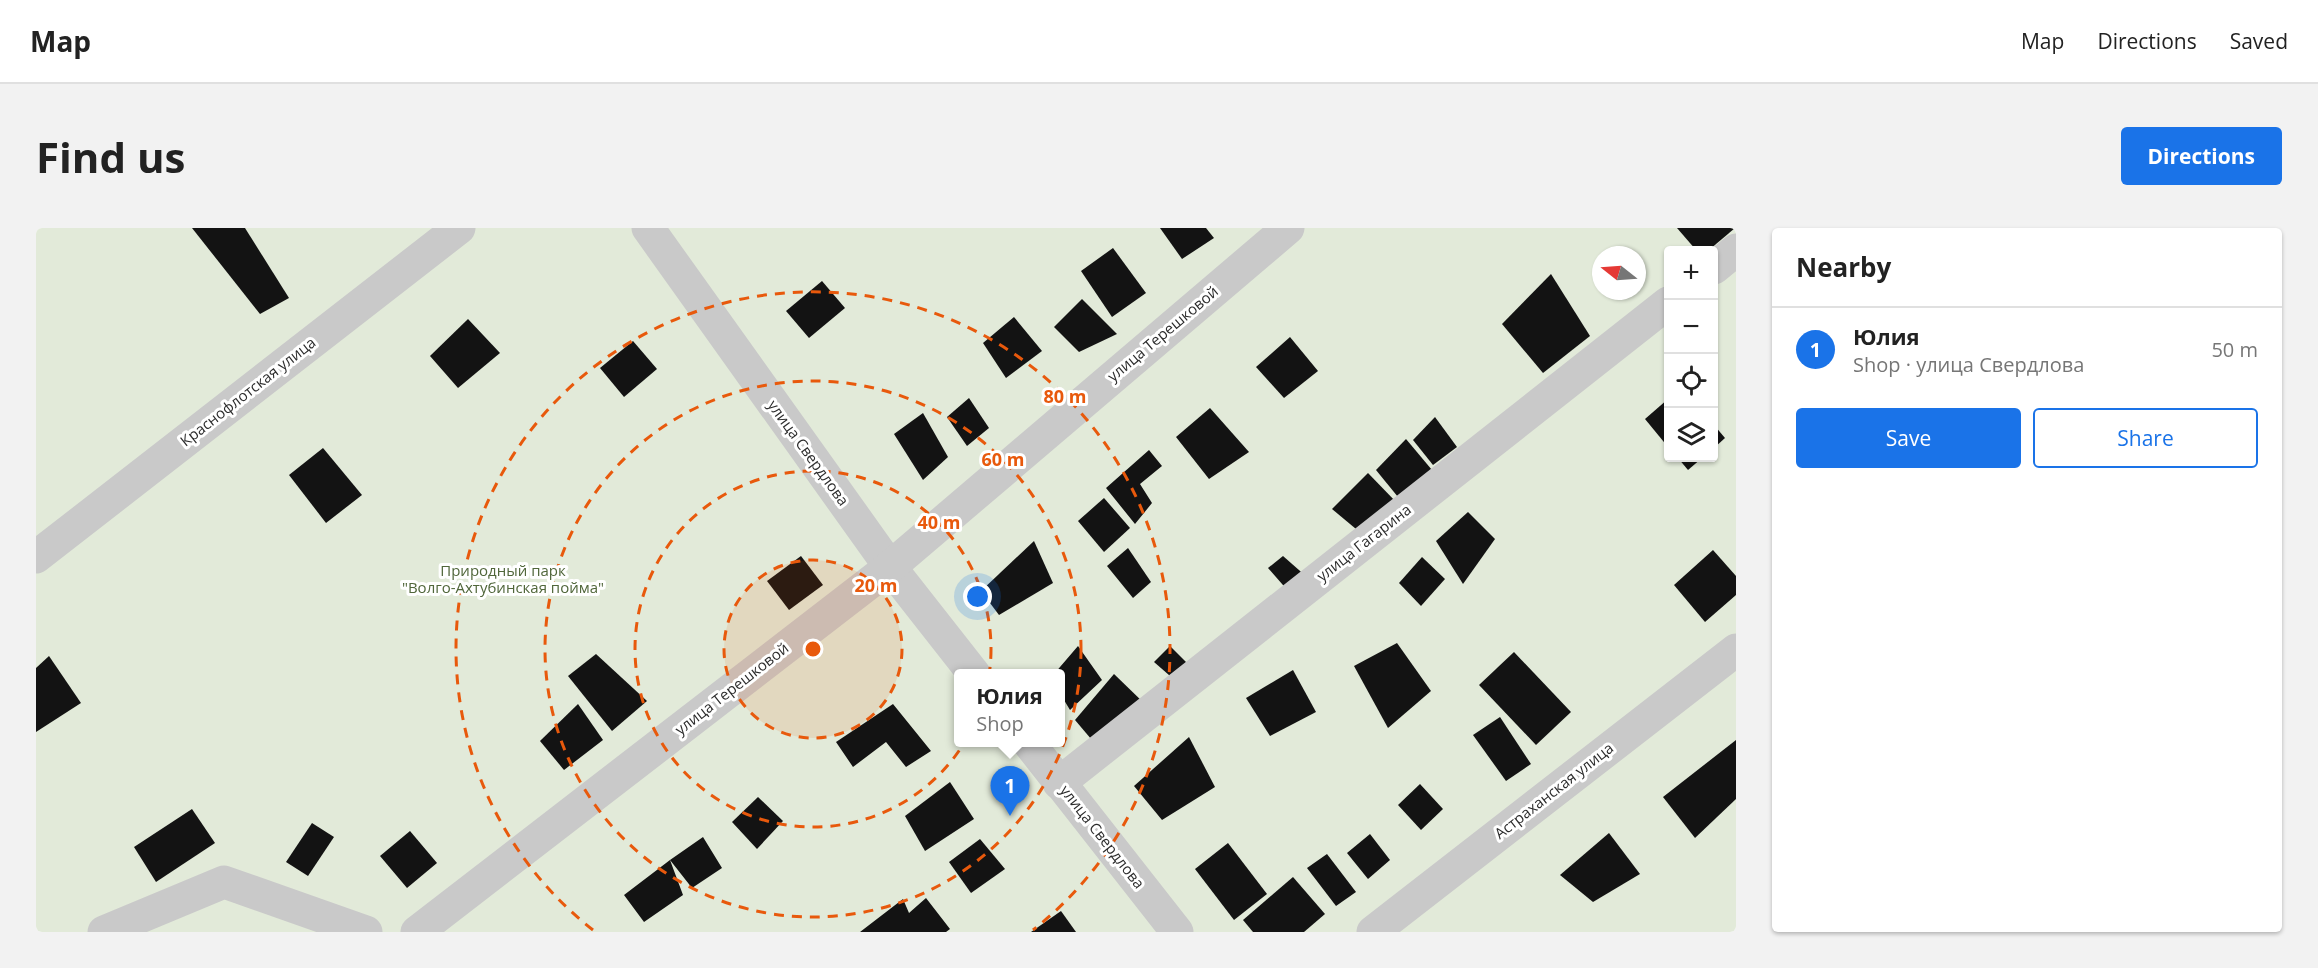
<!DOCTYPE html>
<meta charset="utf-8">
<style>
body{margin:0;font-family:"Open Sans",sans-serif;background:#f2f2f2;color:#222}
.controls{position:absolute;right:18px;top:18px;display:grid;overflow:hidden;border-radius:6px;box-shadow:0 2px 4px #0004}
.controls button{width:54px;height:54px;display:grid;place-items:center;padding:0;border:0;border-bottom:2px solid #e0e0e0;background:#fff;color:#222;font:30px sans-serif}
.compass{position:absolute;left:1556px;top:18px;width:54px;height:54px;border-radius:50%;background:#fff;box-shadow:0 2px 4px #0004;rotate:287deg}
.you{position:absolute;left:942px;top:369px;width:21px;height:21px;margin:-15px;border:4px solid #fff;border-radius:50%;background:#1a73e8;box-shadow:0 0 0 9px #1a73e833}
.badge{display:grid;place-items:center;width:39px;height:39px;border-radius:50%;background:#1a73e8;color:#fff;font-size:20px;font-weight:700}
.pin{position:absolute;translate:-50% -50px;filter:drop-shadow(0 2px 3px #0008)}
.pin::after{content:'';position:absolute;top:32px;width:21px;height:18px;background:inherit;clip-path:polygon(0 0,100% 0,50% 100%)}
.popup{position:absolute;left:918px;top:441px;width:111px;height:78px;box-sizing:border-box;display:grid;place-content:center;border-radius:6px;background:#fff;filter:drop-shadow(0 2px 4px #0005);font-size:20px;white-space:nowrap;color:#767676}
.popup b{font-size:22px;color:#222}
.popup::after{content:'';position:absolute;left:50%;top:100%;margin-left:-12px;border:12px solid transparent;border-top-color:#fff}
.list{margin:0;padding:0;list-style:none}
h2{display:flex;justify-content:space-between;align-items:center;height:78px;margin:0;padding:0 24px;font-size:26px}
h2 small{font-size:20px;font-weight:400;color:#767676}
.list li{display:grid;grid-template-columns:39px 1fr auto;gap:18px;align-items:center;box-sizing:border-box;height:84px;padding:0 24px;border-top:2px solid #e0e0e0}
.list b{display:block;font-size:22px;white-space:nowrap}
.list p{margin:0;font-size:20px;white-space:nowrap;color:#767676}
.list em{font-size:20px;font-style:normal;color:#767676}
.actions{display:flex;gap:12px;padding:18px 24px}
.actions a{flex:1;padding:14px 0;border:2px solid #1a73e8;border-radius:6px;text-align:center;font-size:21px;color:#1a73e8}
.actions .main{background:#1a73e8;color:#fff}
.icon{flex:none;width:33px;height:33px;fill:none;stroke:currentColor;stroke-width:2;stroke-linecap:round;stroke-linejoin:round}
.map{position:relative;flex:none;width:1700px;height:704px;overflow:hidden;border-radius:6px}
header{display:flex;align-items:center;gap:36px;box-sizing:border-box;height:84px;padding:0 30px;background:#fff;border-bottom:2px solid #e0e0e0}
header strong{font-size:28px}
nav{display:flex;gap:33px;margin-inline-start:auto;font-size:21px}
.intro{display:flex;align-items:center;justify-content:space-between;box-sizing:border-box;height:144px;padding:0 36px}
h1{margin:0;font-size:42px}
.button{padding:15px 27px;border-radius:6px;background:#1a73e8;color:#fff;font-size:21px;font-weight:700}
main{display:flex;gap:36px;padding:0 36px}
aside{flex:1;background:#fff;border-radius:6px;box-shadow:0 2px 4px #0004}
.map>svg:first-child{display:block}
</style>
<header>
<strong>Map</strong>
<nav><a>Map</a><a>Directions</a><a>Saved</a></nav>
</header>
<div class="intro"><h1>Find us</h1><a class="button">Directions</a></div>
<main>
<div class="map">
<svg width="1700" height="704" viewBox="0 0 1700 704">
<rect width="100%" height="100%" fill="#fff"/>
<path fill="#e2ead9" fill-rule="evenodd" d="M 0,0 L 1700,0 L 1700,704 L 0,704 ZM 1632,22 L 1678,22 L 1678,230 L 1632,230 ZM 1565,27 L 1601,27 L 1601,63 L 1565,63 ZM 923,446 L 1025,446 L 1025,514 L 923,514 Z"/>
<g fill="#131313">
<path d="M 156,0 L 209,0 L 253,70 L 224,86 Z"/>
<path d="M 1124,0 L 1170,0 L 1178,10 L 1146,31 Z"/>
<path d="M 1641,0 L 1699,0 L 1673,22 L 1660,22 Z"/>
<path d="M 1077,20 L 1110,65 L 1076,89 L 1045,43 Z"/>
<path d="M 1515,46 L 1554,108 L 1507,145 L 1466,96 Z"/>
<path d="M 786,53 L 809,80 L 773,110 L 750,83 Z"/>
<path d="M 1046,71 L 1081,106 L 1043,124 L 1018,99 Z"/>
<path d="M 978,89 L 1006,123 L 970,150 L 947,115 Z"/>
<path d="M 432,91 L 464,125 L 422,160 L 394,128 Z"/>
<path d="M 1254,109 L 1282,143 L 1248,170 L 1220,139 Z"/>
<path d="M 597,113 L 621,141 L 588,169 L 564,140 Z"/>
<path d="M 933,170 L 953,200 L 931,218 L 911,189 Z"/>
<path d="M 1632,171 L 1632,219 L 1609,191 Z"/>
<path d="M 1174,180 L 1213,224 L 1173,251 L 1140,209 Z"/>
<path d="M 887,185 L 912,229 L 887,252 L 858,206 Z"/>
<path d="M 1399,189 L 1421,219 L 1397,237 L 1377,212 Z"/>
<path d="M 1678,197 L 1689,210 L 1678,220 Z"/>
<path d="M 1370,211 L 1396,242 L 1362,269 L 1340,242 Z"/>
<path d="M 287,220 L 326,267 L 290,295 L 253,247 Z"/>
<path d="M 1113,222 L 1126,238 L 1104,256 L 1116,275 L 1099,296 L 1070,260 Z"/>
<path d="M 1642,230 L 1666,230 L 1652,242 Z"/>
<path d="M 1332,245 L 1362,276 L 1326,306 L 1296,281 Z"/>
<path d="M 1068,270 L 1094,300 L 1068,324 L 1042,293 Z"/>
<path d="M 1432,284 L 1459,311 L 1427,356 L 1400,313 Z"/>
<path d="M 998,313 L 1017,355 L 963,387 L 945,363 Z"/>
<path d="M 1092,320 L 1115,354 L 1097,370 L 1071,338 Z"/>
<path d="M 1677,322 L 1700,348 L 1700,367 L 1669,394 L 1638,357 Z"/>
<path d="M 765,328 L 787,357 L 753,382 L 731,353 Z"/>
<path d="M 1247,328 L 1272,350 L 1254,365 L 1232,340 Z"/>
<path d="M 1386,329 L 1409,351 L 1385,378 L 1363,355 Z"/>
<path d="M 1361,415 L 1395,463 L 1352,500 L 1318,438 Z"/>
<path d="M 1042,418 L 1066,452 L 1034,482 L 1025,467 L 1025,446 L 1018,446 Z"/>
<path d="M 1134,418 L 1156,440 L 1141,454 L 1118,434 Z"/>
<path d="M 1478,424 L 1535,484 L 1500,517 L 1443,457 Z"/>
<path d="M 560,426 L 611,473 L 576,503 L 532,448 Z"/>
<path d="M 13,428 L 45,475 L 0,504 L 0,440 Z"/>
<path d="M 1257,442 L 1280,484 L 1234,508 L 1210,470 Z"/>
<path d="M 1078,446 L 1111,478 L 1061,518 L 1039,492 Z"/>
<path d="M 542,476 L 567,512 L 528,542 L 504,513 Z"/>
<path d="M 857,476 L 895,523 L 870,539 L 850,514 L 817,539 L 800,514 Z"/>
<path d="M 1464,489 L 1495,536 L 1470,553 L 1437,507 Z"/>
<path d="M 1153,509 L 1179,559 L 1126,592 L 1098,558 Z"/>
<path d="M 1700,512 L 1700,571 L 1659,610 L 1627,569 Z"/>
<path d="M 914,554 L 938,591 L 889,623 L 869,588 Z"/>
<path d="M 1384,556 L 1407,581 L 1385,602 L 1362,577 Z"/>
<path d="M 722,569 L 747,593 L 721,621 L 696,594 Z"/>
<path d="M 156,581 L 179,615 L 120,654 L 98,619 Z"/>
<path d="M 276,595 L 298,609 L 272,648 L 250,634 Z"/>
<path d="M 374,603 L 401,635 L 371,660 L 344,628 Z"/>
<path d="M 1573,605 L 1604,646 L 1557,674 L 1524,647 Z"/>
<path d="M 1334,606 L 1354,632 L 1332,651 L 1311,625 Z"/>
<path d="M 667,609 L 686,640 L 656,660 L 634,632 L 647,667 L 608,694 L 588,667 L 634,632 Z"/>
<path d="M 944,611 L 969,641 L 935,665 L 913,634 Z"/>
<path d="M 1192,615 L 1231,666 L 1198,692 L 1159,641 Z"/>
<path d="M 1291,626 L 1320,664 L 1300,678 L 1271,640 Z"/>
<path d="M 1257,649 L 1289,686 L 1268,704 L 1217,704 L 1207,692 Z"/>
<path d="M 890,670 L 914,701 L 910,704 L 824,704 L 867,671 L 873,685 Z"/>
<path d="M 1025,683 L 1040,704 L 995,704 Z"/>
</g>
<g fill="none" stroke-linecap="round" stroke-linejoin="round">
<g stroke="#c9c9c9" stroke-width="33">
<path d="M 612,0 L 854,339 L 938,446"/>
<path d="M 1678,40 L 1700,22"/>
<path d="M 0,329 L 423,0"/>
<path d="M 992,514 L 1141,704"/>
<path d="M 1023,555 L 1632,75"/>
<path d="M 68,704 L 188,654 L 330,704"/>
<path d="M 381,704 L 854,339 L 1252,0"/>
<path d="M 1337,704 L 1700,422"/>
</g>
</g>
<circle cx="777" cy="421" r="89" fill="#e8590c" fill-opacity=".12"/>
<g fill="none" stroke="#e8590c" stroke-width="3" stroke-dasharray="10 8">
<circle cx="777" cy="421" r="89"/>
<circle cx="777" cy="421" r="178"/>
<circle cx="777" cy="421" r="268"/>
<path d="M557 702A357 357 0 1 1 997 702"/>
</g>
<g text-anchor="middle" stroke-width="6" stroke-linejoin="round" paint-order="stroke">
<g font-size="15" fill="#2c2c2c" stroke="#fff">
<text transform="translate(1127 106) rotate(-40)" y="5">улица Терешковой</text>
<text transform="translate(212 164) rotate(-38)" y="5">Краснофлотская улица</text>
<text transform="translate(772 225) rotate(54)" y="5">улица Свердлова</text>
<text transform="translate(1328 315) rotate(-38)" y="5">улица Гагарина</text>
<text transform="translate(696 461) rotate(-38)" y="5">улица Терешковой</text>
<text transform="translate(1518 563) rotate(-38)" y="5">Астраханская улица</text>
<text transform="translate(1066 609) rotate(52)" y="5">улица Свердлова</text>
</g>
<g font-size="15" fill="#50663a" stroke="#fff">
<text x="467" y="348">Природный парк<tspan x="467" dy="17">"Волго-Ахтубинская пойма"</tspan></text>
</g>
</g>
<circle cx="777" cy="421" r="9" fill="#e8590c" stroke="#fff" stroke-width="3"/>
<g font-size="18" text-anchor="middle" font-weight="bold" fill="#e8590c" stroke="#fff" stroke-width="6" stroke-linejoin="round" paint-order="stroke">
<text x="1029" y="175">80 m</text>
<text x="967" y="238">60 m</text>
<text x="903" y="301">40 m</text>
<text x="840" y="364">20 m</text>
</g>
</svg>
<div class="controls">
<button>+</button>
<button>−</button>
<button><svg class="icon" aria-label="locate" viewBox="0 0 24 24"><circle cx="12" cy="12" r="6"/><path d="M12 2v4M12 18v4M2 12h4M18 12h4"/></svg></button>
<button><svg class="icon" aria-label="layers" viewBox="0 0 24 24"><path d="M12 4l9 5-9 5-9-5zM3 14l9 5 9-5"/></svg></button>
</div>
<svg class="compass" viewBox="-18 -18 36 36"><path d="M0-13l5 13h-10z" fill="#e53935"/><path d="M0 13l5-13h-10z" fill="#767676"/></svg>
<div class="you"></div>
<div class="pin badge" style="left:974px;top:588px">1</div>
<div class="popup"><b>Юлия</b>Shop</div>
</div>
<aside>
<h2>Nearby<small></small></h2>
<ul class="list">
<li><span class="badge">1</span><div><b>Юлия</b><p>Shop · улица Свердлова</p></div><em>50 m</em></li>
</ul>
<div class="actions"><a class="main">Save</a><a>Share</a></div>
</aside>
</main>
